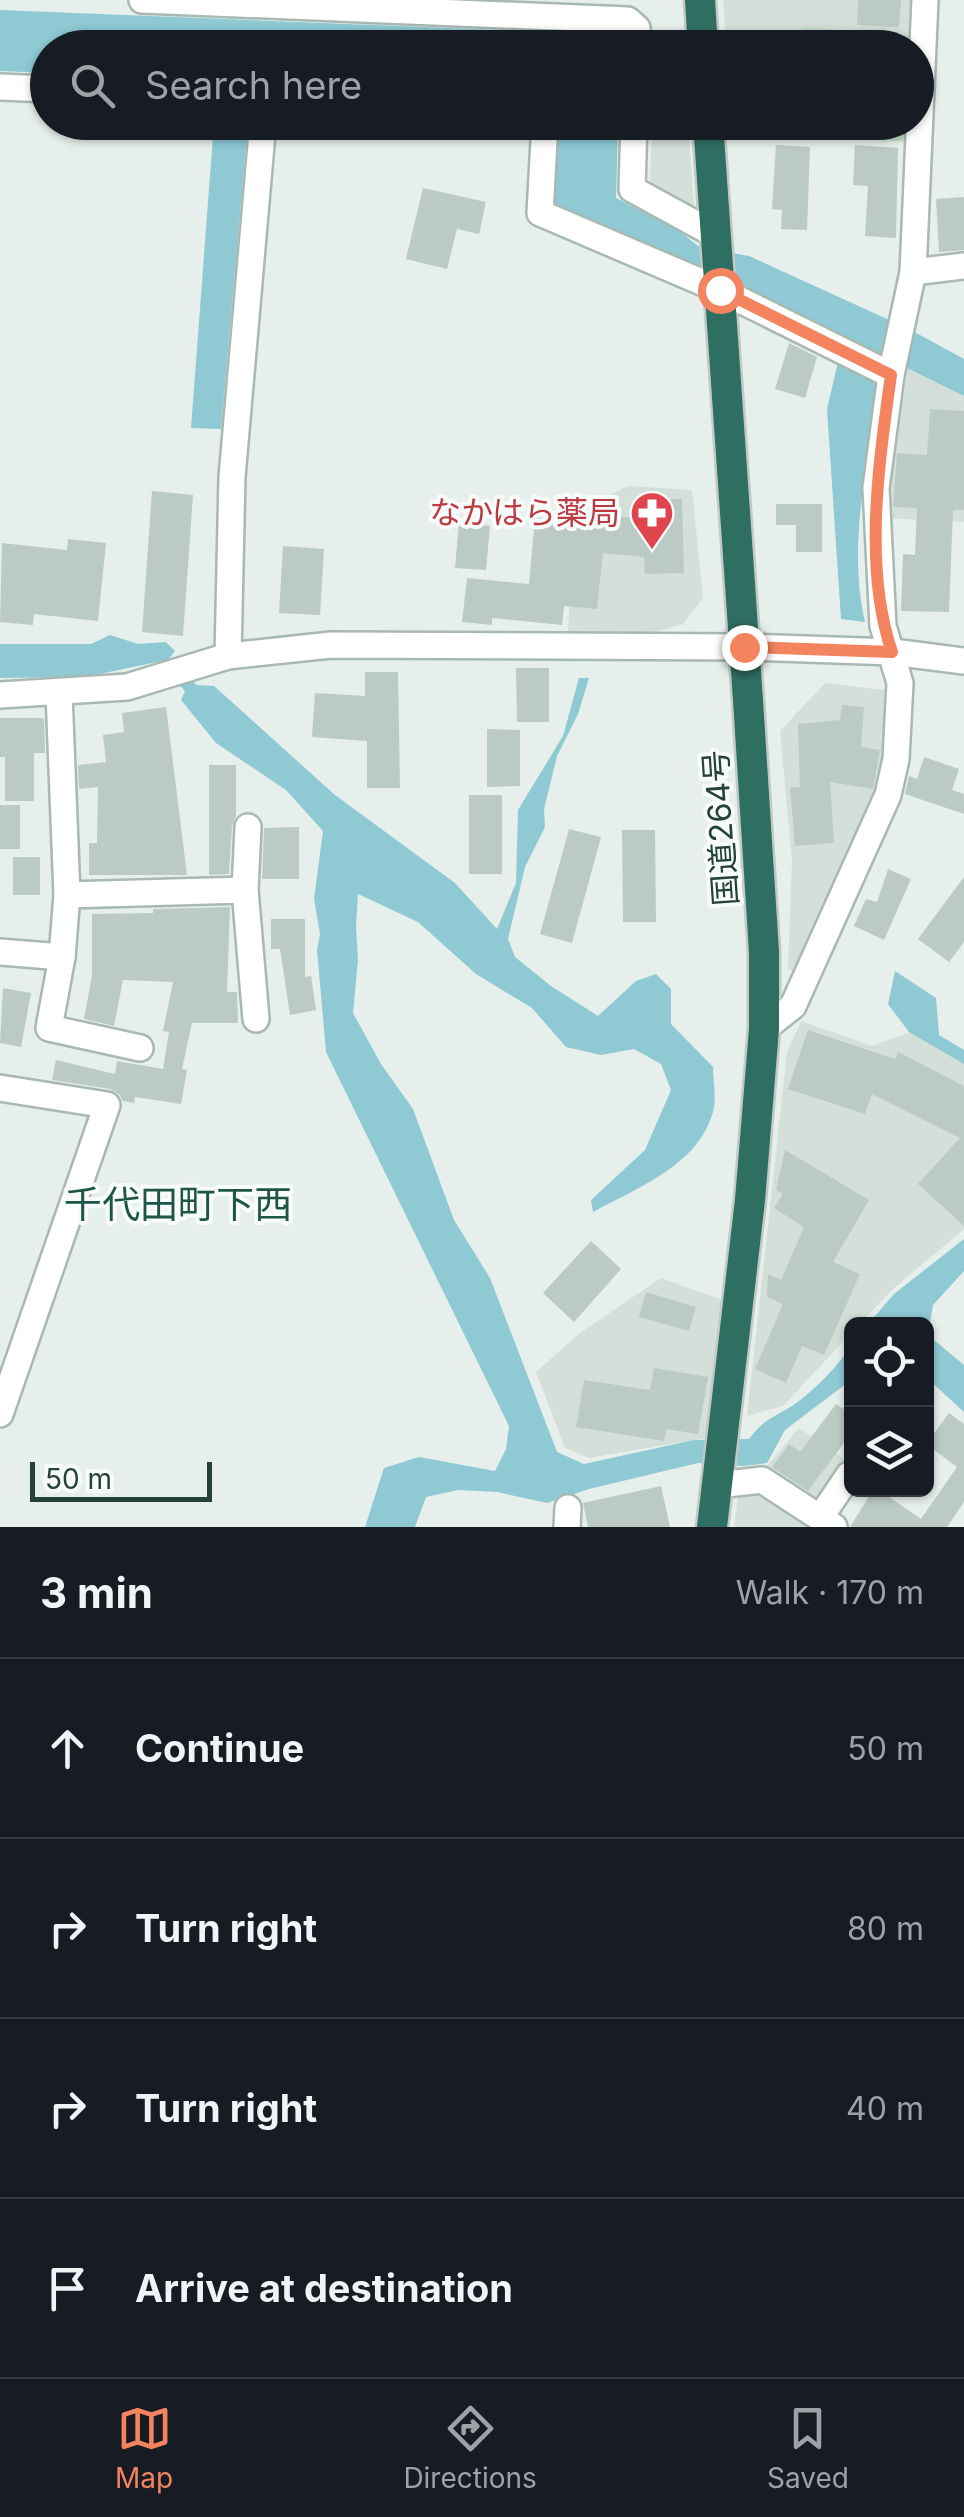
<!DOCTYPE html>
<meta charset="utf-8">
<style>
body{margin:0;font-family:Inter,"Noto Sans JP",sans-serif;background:#20242c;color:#f1f3f6}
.controls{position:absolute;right:30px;bottom:30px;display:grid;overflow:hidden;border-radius:15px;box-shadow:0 2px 8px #0004}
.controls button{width:90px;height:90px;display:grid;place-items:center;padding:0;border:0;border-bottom:2px solid #363941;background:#171b24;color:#f1f3f6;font:50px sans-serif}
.scale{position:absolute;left:30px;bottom:25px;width:182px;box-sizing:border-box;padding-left:10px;border:5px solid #24423a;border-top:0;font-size:28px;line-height:35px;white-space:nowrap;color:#24423a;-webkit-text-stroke:8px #f7fbf9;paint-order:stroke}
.stop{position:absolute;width:30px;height:30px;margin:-22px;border:8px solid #f4845f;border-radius:50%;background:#fff}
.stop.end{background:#f4845f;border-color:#fff;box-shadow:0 2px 10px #0008}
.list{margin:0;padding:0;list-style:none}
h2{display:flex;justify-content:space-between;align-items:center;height:130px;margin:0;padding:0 40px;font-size:42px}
h2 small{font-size:32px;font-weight:400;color:#9ea1a6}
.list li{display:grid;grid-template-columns:65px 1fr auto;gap:30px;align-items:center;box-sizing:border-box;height:180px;padding:0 40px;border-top:2px solid #363941}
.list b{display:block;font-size:38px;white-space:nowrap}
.list em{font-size:32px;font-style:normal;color:#9ea1a6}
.icon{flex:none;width:55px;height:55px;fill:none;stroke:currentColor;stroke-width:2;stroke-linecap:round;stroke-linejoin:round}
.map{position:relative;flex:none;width:964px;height:1527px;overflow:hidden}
.search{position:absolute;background:#171b24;box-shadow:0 2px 8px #0004;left:30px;right:30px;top:30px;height:110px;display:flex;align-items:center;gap:25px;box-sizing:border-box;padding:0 35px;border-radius:55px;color:#9ea1a6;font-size:38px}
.sheet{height:850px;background:#171b24}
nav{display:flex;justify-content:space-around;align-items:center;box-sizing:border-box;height:140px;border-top:2px solid #363941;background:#171b24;font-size:28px;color:#9ea1a6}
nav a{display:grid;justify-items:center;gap:5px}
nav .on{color:#f4845f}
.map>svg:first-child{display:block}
</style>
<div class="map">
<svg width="964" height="1527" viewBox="0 0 964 1527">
<rect width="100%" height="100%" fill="#e6efeb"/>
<g fill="#d4dfda">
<path d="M 723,0 L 919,0 L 916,36 L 806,27 L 806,47 L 726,47 Z"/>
<path d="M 652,123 L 688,123 L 694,206 L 650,186 Z"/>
<path d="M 731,123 L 807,123 L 807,136 L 732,138 Z"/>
<path d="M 908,367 L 964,396 L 964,522 L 884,518 Z"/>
<path d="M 628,486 L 692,490 L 703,598 L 683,624 L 648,634 L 568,632 L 574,512 Z"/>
<path d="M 825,683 L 893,691 L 882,789 L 798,972 L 788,970 L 792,861 L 780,731 Z"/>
<path d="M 801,1021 L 872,1046 L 915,1030 L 964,1058 L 964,1229 L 893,1289 L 859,1324 L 852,1324 L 851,1333 L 783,1406 L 747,1416 L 787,1052 Z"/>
<path d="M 661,1278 L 725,1301 L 707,1438 L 589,1458 L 565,1448 L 536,1372 L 580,1333 Z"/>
<path d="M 799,1428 L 850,1463 L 817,1527 L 734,1527 L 741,1474 L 767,1466 Z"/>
</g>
<g fill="#bfe0c8">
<path d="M 806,27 L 916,36 L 916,47 L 806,47 Z"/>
<path d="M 807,123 L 914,123 L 913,142 L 807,136 Z"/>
</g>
<g fill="#8ec9d4">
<path d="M 0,10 L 620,35 L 620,47 L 48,48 L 47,73 L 0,71 Z"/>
<path d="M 214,123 L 248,123 L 221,429 L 191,428 Z"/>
<path d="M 559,123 L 618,123 L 616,198 L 677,229 L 699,247 L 749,256 L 909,329 L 964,359 L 964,396 L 765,298 L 733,278 L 692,268 L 553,205 Z"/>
<path d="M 838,362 L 879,385 C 868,462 847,545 865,622 L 841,619 L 827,409 Z"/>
<path d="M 110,635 L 138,644 L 166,642 L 175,651 L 168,660 L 197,685 L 214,686 L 335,795 L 455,883 L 497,929 L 516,883 L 518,810 L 563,736 L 579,678 L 589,678 L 578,714 L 557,756 L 544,809 L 545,827 L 525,867 L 508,939 L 515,957 L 551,986 L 598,1016 L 636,981 L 656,974 L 671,989 L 671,1024 L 713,1067 C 713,1080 716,1095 714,1107 C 703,1163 639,1187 593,1212 L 591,1200 L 645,1150 L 671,1090 L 661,1064 L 634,1049 L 601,1055 L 566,1047 L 532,1008 L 476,974 L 418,922 L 358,894 L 356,927 L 358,960 L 353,1013 L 381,1064 L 413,1109 L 454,1220 L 490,1278 L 557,1452 L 584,1464 L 694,1440 L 749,1439 C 763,1421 768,1420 787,1409 C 808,1397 839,1366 851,1345 L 851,1380 L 785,1430 L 767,1463 L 744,1466 L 698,1463 L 589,1489 L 547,1503 L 497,1492 L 458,1490 L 426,1497 L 415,1527 L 365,1527 L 384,1468 L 419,1457 L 495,1471 L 506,1449 L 509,1426 L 326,1052 L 317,950 L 320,934 L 314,899 L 323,831 L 286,790 L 216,743 L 181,700 L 185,691 L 157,662 L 85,677 L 0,678 L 0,644 L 91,644 Z"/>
<path d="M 895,971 L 936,998 L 939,1035 L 964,1050 L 964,1064 L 909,1032 L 888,1004 Z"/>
<path d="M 964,1239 L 964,1271 L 933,1305 L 928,1335 L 964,1365 L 964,1412 L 927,1378 L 926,1324 L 868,1324 L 894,1294 Z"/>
</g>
<g fill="#bbcac4">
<path d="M 858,0 L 901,0 L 899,27 L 857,25 Z"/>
<path d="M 776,145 L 810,147 L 807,230 L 781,229 L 782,210 L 772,209 Z"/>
<path d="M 855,145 L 898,148 L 896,238 L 865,236 L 868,186 L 853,185 Z"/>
<path d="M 423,188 L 486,202 L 479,234 L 457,229 L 447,269 L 406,259 Z"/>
<path d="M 964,197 L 964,250 L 939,252 L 936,199 Z"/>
<path d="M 789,343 L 817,357 L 805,398 L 775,389 Z"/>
<path d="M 930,409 L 964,411 L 964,510 L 953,510 L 949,612 L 901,611 L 903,554 L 915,555 L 917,508 L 893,507 L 897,453 L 927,455 Z"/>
<path d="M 152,491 L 193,495 L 183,636 L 142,632 Z"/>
<path d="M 682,499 L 684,573 L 645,574 L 644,557 L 603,553 L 597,609 L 564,606 L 562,625 L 492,618 L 492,625 L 462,622 L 467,578 L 529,584 L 535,517 L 593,523 L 594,514 L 643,519 L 643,500 Z"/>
<path d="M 776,504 L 822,504 L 822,552 L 796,552 L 796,525 L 776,525 Z"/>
<path d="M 459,522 L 490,526 L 486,570 L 455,568 Z"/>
<path d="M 68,539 L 106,543 L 98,621 L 34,614 L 33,625 L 0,622 L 2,543 L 67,550 Z"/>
<path d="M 283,546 L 324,549 L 320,615 L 279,613 Z"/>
<path d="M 516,668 L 549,668 L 549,722 L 517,722 Z"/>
<path d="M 365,672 L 398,672 L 400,788 L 367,788 L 367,741 L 312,737 L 315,693 L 365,696 Z"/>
<path d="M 842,705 L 864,707 L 861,747 L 880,750 L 873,789 L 830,782 L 834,843 L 795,846 L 790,788 L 800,787 L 798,724 L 840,720 Z"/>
<path d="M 166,707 L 187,875 L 89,875 L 89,843 L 97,843 L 98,787 L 79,789 L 78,765 L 106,762 L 103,735 L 124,732 L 122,713 Z"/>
<path d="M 0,718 L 44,718 L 45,753 L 34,753 L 34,801 L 5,801 L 5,757 L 0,757 Z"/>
<path d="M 487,729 L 520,730 L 520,786 L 487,787 Z"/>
<path d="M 924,757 L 959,769 L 952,790 L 964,794 L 964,814 L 905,794 L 909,776 L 917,779 Z"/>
<path d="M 209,765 L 236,765 L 236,816 L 232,826 L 229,874 L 209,875 Z"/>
<rect x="469" y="795" width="33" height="79"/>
<rect x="0" y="805" width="20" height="44"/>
<path d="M 299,827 L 299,879 L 262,879 L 264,828 Z"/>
<path d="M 569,829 L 601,837 L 572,943 L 540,934 Z"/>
<path d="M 622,830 L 655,830 L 656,922 L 623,922 Z"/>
<rect x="13" y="857" width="27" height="38"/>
<path d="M 888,869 L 911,879 L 884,940 L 854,926 L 866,899 L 877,902 Z"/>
<path d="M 964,877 L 964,942 L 949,962 L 918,939 Z"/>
<path d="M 230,907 L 227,992 L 237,992 L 238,1023 L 192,1023 L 182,1069 L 187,1070 L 181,1104 L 135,1097 L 134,1103 L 123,1101 L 119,1094 L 110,1089 L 52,1080 L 56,1060 L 115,1074 L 117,1061 L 163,1069 L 169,1032 L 163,1031 L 173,982 L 123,980 L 114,1026 L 84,1019 L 92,975 L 92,914 L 153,913 L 153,909 Z"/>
<path d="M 271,919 L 305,919 L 305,977 L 311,976 L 316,1010 L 290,1015 L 280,949 L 271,949 Z"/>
<path d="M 3,988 L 31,993 L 21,1047 L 0,1043 Z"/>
<path d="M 808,1030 L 895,1059 L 898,1052 L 964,1086 L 964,1226 L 918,1184 L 960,1138 L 872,1094 L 865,1114 L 788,1089 Z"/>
<path d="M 785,1150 L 869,1200 L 833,1262 L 860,1274 L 824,1355 L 802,1346 L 786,1383 L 755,1369 L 783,1304 L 767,1297 L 768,1274 L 781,1280 L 804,1227 L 774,1208 L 783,1194 L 776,1190 Z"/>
<path d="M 591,1241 L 621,1269 L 574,1322 L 543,1293 Z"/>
<path d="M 646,1292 L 696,1307 L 689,1331 L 639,1317 Z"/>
<path d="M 654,1368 L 708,1377 L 698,1434 L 666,1429 L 664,1441 L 576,1427 L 584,1380 L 650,1390 Z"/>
<path d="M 836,1404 L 852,1415 L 852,1432 L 808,1491 L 772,1467 L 789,1444 L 800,1452 Z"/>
<path d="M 949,1413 L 964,1424 L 964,1502 L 947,1527 L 850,1527 L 873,1490 L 879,1490 L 921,1519 L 957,1467 L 926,1444 Z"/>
<path d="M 661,1486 L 670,1527 L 588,1527 L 583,1503 Z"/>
</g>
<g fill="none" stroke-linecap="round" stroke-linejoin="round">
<g stroke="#a8b8b2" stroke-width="30">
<g id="minor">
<path d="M 142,0 L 628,20 L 637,28 L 636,48"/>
<path d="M 0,87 L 48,89"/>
<path d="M 545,122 L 540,213 L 720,290 L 891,375"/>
<path d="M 634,122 L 632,189 L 716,235"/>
<path d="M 913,272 L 964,266"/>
<path d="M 228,656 L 232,477 L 263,122"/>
<path d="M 59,693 L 67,895 L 62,957 L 49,1028 L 140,1048"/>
<path d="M 0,695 L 127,687 L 228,656 L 331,645 L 744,647 L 893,652 L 964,661"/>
<path d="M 248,827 L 245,890 L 256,1019"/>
<path d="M 67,895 L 245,890"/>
<path d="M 0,952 L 62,957"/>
<path d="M 764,1029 L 793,1006 L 888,795 L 896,759 L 900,683 L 883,626 L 876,488 L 891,375 L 913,272 L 925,0"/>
<path d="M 0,1088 L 107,1105 L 0,1414"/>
<path d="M 718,1485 L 762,1480 L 834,1527"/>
<path d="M 820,1518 L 849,1475"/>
<path d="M 567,1527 L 568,1508"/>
</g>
</g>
<g stroke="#c2cac8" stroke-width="35">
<g id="highway">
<path d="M 700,0 L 703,48"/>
<path d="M 708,122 L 748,700 L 764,952 L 764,1029 L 750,1200 L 712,1527"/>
</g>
</g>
<use href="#minor" stroke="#fff" stroke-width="25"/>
<use href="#highway" stroke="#2f6f62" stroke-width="30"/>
</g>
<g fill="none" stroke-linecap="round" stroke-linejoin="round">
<path stroke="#f4845f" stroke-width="12" d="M 720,290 L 891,375 C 879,462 863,567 892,652 L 744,647"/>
</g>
<defs>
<g id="pharmacy-pin" transform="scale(2.25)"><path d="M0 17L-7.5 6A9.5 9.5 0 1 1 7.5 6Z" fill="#e0444e" stroke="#f7fbf9"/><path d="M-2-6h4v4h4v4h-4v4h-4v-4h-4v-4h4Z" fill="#fff"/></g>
</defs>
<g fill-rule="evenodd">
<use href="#pharmacy-pin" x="652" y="513"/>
</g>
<g text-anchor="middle" stroke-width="8" stroke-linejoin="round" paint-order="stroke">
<g font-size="32" fill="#be3a42" stroke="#f7fbf9" text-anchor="end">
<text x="620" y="524">なかはら薬局</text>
</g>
<g font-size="32" fill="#24423a" stroke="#f7fbf9">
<text transform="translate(721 828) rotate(-94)" y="11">国道264号</text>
</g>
<g font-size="38" fill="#1f5548" stroke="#f7fbf9">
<text x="178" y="1218">千代田町下西</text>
</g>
</g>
</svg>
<div class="controls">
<button><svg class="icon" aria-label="locate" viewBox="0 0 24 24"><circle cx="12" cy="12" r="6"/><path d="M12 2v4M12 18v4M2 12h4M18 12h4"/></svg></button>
<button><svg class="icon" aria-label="layers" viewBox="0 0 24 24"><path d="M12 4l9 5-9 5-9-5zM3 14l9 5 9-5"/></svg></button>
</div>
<div class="scale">50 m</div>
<div class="stop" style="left:720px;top:290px"></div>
<div class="stop end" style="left:744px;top:647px"></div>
<div class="search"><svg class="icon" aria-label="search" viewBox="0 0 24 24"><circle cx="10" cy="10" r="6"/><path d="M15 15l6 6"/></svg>Search here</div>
</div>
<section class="sheet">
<h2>3 min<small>Walk · 170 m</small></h2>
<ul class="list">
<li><svg class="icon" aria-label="ahead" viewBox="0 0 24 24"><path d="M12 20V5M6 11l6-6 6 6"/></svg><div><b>Continue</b></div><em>50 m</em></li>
<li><svg class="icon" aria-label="right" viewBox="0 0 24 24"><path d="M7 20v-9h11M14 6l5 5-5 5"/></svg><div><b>Turn right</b></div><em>80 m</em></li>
<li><svg class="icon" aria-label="right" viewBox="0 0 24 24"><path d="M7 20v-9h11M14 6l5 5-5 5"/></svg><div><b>Turn right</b></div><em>40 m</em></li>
<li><svg class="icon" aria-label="arrive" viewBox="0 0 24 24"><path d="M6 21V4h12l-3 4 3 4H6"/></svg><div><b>Arrive at destination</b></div></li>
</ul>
</section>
<nav>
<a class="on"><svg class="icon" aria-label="map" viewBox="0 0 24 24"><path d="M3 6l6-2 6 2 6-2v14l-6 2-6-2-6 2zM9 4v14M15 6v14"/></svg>Map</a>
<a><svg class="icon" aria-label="directions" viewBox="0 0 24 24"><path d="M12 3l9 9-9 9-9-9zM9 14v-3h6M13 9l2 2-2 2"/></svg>Directions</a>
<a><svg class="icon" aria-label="saved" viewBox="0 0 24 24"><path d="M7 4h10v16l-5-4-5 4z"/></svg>Saved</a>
</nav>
